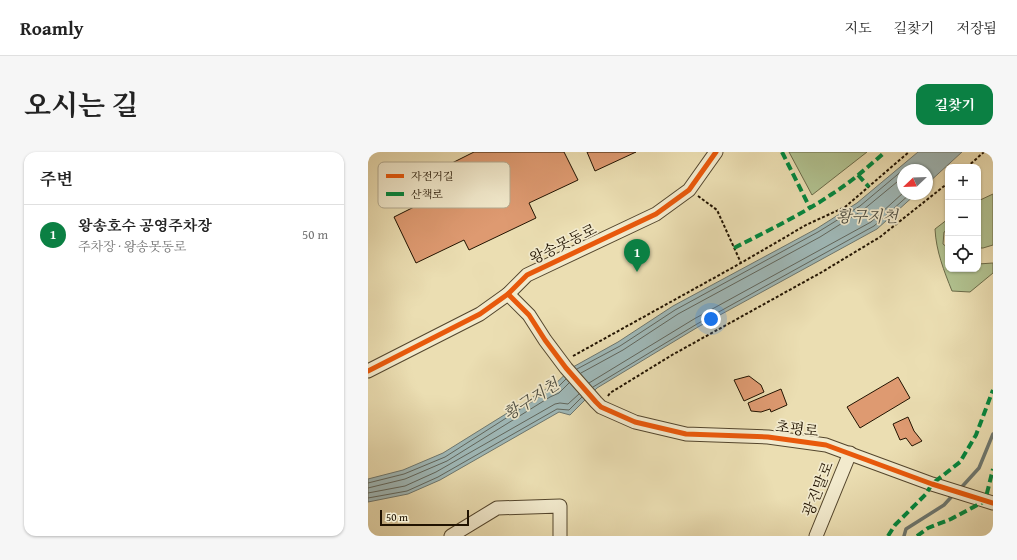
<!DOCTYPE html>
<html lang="ko">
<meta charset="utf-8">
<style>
body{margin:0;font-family:"Gentium Book Plus","Noto Serif KR",serif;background:#f6f6f6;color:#222}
.controls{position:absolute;right:12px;top:12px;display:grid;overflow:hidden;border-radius:8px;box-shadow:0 1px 3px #0004}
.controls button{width:36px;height:36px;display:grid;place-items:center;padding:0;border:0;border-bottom:1px solid #e0e0e0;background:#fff;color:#222;font:20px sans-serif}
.compass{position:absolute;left:529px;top:12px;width:36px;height:36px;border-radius:50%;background:#fff;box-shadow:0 1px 3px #0004;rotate:247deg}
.scale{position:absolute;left:12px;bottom:10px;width:89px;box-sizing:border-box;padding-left:4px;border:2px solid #211301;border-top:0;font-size:11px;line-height:14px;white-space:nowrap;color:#211301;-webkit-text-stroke:3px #f2eacd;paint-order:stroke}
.you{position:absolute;left:343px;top:167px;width:14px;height:14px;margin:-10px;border:3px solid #fff;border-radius:50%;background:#1a73e8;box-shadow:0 0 0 6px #1a73e833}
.badge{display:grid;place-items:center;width:26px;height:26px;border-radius:50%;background:#0b8043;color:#fff;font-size:13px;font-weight:700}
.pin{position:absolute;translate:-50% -33px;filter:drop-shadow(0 1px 2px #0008)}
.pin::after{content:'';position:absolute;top:21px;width:14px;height:12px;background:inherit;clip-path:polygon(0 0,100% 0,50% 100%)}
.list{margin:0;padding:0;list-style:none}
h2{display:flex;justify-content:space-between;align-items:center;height:52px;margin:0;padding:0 16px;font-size:17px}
h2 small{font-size:13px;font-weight:400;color:#767676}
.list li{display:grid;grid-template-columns:26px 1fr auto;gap:12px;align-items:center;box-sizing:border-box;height:60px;padding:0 16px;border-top:1px solid #e0e0e0}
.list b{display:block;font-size:15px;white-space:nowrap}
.list p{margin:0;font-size:13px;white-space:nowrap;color:#767676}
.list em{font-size:13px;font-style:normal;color:#767676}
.icon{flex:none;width:22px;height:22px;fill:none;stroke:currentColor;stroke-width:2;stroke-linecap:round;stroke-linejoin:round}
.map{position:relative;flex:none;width:625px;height:384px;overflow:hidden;border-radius:12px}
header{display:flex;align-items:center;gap:24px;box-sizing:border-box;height:56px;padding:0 20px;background:#fff;border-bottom:1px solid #e0e0e0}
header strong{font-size:19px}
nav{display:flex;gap:22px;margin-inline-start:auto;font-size:14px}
.intro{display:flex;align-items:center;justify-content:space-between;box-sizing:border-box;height:96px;padding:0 24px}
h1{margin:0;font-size:28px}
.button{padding:10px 18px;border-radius:12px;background:#0b8043;color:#fff;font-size:14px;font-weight:700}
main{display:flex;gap:24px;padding:0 24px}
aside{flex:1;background:#fff;border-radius:12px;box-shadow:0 1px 3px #0004}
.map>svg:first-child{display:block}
</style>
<header>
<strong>Roamly</strong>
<nav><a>지도</a><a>길찾기</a><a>저장됨</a></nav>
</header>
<div class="intro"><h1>오시는 길</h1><a class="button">길찾기</a></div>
<main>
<aside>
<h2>주변<small></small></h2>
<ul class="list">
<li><span class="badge">1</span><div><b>왕송호수 공영주차장</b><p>주차장 · 왕송못동로</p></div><em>50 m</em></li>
</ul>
</aside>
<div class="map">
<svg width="625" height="384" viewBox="0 0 625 384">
<rect width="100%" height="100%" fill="#ebdeb2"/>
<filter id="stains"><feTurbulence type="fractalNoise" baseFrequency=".005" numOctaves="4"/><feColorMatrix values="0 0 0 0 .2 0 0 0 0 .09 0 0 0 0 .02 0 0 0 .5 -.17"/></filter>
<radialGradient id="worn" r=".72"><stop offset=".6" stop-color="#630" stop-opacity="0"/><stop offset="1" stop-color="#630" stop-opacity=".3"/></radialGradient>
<g fill="#b1c290" stroke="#696a48">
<path d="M 421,0 L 499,0 L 444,43 Z"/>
<path d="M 625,42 L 625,93 L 615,96 L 610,96 L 610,49 Z"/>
<path d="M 580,67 L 580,78 L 576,80 L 575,92 L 580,96 L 580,117 L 610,117 L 610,112 L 625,111 L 625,121 L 602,140 L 584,139 C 576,119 568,99 567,77 Z"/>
</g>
<path fill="#9fb9b9" stroke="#6d776f" d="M 550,0 L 594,0 L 559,32 L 559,18 L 535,18 L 535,42 L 548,42 L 509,77 L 330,175 L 229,236 L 202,263 L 191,260 L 72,328 L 40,342 L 0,350 L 0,327 L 35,318 L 75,301 L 178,237 L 185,234 L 205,215 L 250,190 L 305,154 L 448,77 L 489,51 Z"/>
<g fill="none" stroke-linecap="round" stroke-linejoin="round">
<g stroke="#60665d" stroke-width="1">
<path d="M 209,217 L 252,194 L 307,158 L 450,80 L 492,54 L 535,18"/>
<path d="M 213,221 L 255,198 L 310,162 L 452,85 L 495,58 L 535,25"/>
<path d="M 221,231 L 326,167 L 503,70 L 535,41"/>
<path d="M 225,235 L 329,172 L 506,74 L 542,42"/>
<path d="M 0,331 L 36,322 L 77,305 L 179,240 L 188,237 L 198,227"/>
<path d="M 0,336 L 37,327 L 79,309 L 182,245 L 191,241 L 201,231"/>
<path d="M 0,341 L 37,334 L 68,320 L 187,252 L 192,251 L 200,252 L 211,242"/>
<path d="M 0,346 L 39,339 L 70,325 L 189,257 L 201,258 L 214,245"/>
</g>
<g stroke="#6d776f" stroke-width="3.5">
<path d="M 591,338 L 611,316 L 625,282"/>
<path d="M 536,384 L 538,377 L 576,353 L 586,342"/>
</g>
</g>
<g fill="#de9a71" stroke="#211301">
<path d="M 106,0 L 196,0 L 210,28 L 161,51 L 168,66 L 101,98 L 96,88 L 48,111 L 26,65 L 82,37 L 72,17 Z"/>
<path d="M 219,0 L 268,0 L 227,19 Z"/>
<path d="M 381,224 L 393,233 L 396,240 L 376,249 L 366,228 Z"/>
<path d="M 530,225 L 542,246 L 492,276 L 479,255 Z"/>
<path d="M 413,237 L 419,253 L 403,260 L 402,257 L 393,260 L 383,259 L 380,251 Z"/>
<path d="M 540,265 L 546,279 L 554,289 L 544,294 L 538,286 L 532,288 L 525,272 Z"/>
</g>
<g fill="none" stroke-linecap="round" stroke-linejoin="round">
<g stroke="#54462d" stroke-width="15">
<g id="minor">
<path d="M 140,142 L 161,163 L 177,188 L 198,216 L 228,250 L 233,255 L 267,270 L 318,282 L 400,285 L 458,293 L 564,332 L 625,351"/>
<path d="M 0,219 L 112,162 L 140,142 L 159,123 L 288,62 L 321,38 L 348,0"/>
<path d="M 83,384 L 129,356 L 192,354 L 192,384"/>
<path d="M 448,384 L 482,301"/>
</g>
</g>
<g stroke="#211301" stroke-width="2" stroke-dasharray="3 2" stroke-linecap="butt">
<path d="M 599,15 L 616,0"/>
<path d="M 330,44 L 349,58 L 373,111"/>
<path d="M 205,204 L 373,111 L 438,73 L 477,55 L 541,0"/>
<path d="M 240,244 L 242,241 L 304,203 L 454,120 L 512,85 L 580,31"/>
</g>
<use href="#minor" stroke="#f2eacd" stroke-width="13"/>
<g stroke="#00873e" stroke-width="4" stroke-dasharray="8 4" stroke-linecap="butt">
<path d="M 414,0 L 442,56"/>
<path d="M 490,23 L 501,35"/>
<path d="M 366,96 C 399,79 433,63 464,42 C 483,30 500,15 517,0"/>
<path d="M 520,384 L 527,373 L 558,342 L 564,332 L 592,310 L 608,283 L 625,238"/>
<path d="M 549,384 L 560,376 L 583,367 L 617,349 L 625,317"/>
</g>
<g stroke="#f2eacd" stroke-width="8">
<g id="cycleway">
<path d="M 140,142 L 161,163 L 177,188 L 198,216 L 228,250 L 233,255 L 267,270 L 318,282 L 400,285 L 458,293 L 564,332 L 625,351"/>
<path d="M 0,219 L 112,162 L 140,142 L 159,123 L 288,62 L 321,38 L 348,0"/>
</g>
</g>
<use href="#cycleway" stroke="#e8590c" stroke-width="5"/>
</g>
<g text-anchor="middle" stroke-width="3.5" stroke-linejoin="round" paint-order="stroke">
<g font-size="15" fill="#211301" stroke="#f2eacd">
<text transform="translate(195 92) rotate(-26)" y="5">왕송못동로</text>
<text transform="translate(429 277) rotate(7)" y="5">초평로</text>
<text transform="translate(450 337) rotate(-68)" y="5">광진말로</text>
</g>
<g font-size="16" font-style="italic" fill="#4d4d41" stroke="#f2eacd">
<text x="499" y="70">황구지천</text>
<text transform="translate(163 247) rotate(-33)" y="6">황구지천</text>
</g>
</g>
<rect x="10" y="10" width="132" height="46" rx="6" fill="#f2eacd" stroke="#b3aa90" stroke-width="1"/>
<rect x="18" y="22" width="18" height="4" fill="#e8590c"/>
<rect x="18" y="40" width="18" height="4" fill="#00873e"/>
<g font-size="11" fill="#211301">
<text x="43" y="28">자전거길</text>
<text x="43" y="46">산책로</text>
</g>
<rect width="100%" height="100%" filter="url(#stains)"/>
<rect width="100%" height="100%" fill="url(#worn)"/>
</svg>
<div class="controls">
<button>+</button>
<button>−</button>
<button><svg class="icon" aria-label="locate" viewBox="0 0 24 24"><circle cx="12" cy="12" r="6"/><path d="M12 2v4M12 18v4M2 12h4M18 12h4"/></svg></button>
</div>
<svg class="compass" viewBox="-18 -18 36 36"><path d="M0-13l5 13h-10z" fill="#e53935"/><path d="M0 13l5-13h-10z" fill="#767676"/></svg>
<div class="scale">50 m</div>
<div class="you"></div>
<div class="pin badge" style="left:269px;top:120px">1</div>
</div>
</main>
